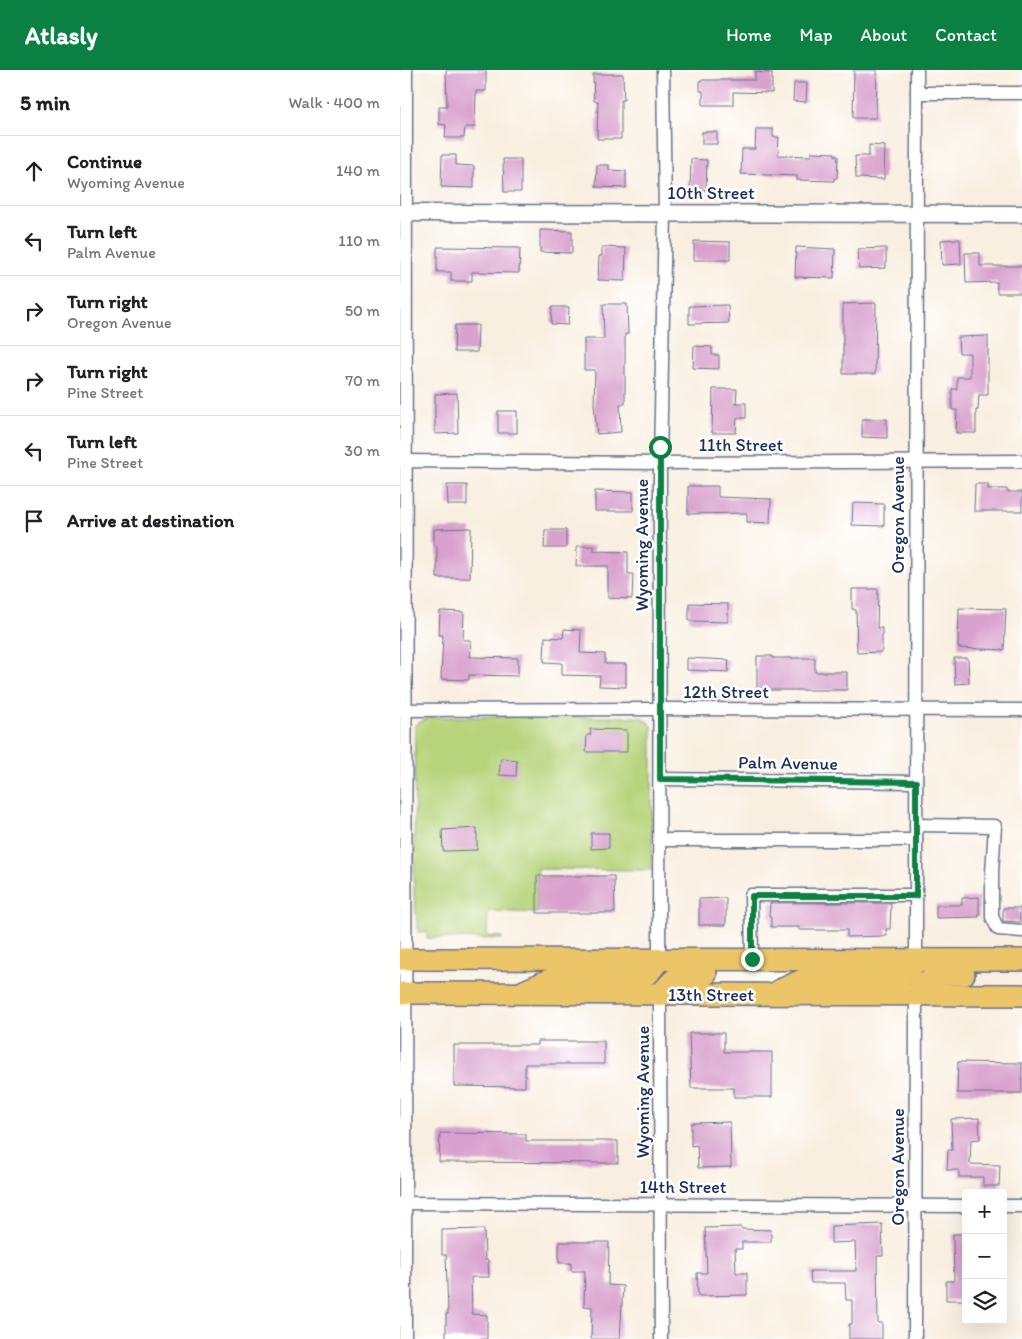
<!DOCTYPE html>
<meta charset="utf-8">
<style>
body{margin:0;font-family:Itim,sans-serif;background:#f6f6f6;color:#202124}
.controls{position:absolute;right:15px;bottom:15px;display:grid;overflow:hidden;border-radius:5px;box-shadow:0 5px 20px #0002}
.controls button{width:45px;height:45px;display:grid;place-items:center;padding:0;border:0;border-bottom:1px solid #e0e0e0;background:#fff;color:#202124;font:25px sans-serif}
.stop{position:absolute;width:15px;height:15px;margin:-11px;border:4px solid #0b8043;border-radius:50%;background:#fff}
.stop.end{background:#0b8043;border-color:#fff;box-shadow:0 1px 5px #0008}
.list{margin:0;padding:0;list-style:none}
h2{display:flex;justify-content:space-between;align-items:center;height:65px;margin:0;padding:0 20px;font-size:21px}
h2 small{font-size:16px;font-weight:400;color:#757577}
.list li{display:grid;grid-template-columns:32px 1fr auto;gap:15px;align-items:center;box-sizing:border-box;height:70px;padding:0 20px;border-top:1px solid #e0e0e0}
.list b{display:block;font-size:19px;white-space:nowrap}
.list p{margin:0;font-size:16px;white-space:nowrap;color:#757577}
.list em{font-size:16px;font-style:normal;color:#757577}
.icon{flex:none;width:28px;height:28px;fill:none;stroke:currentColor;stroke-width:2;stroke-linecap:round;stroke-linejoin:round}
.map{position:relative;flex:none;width:622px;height:1269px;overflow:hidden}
header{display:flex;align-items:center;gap:30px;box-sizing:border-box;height:70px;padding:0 25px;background:#0b8043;color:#fff}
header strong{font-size:24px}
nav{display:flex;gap:28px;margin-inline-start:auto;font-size:18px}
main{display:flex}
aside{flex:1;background:#fff}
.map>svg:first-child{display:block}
</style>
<header>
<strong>Atlasly</strong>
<nav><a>Home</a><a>Map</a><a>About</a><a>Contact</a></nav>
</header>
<main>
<aside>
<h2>5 min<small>Walk · 400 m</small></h2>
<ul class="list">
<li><svg class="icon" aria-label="ahead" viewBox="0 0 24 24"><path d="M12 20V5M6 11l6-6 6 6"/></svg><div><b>Continue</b><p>Wyoming Avenue</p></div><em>140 m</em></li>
<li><svg class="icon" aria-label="left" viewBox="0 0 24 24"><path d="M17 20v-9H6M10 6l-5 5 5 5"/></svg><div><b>Turn left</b><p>Palm Avenue</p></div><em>110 m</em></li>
<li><svg class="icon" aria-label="right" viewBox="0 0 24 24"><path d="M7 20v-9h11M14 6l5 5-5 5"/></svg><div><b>Turn right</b><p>Oregon Avenue</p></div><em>50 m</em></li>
<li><svg class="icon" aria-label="right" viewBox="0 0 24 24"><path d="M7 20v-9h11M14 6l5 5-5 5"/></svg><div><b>Turn right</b><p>Pine Street</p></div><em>70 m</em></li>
<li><svg class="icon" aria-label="left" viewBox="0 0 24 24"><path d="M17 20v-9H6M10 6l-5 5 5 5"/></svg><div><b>Turn left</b><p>Pine Street</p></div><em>30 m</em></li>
<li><svg class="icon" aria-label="arrive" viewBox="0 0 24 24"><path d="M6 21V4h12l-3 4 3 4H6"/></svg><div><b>Arrive at destination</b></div></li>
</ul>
</aside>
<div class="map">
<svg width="622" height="1269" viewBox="0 0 622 1269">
<rect width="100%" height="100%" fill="#fff"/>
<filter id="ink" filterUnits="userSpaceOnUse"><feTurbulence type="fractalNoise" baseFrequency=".02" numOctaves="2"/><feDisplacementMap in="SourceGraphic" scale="10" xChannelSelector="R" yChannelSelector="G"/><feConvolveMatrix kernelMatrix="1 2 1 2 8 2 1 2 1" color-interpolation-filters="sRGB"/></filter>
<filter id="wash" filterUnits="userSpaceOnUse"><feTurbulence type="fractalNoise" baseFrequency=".0096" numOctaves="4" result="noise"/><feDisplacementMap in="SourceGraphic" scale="20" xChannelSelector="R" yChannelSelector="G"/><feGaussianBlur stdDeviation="1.12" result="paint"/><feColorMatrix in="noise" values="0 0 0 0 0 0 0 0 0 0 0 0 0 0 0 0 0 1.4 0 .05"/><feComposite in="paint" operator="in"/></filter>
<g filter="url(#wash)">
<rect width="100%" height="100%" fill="#f9efe0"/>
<path fill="#b7d47b" stroke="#69826c" d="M 29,647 L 235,647 L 243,648 L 252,656 L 252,800 L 137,799 L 137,843 L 88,841 L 87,866 L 102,867 L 102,869 L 27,868 L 27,862 L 18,862 L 14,827 L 15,655 Z"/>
<g id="blocks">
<g fill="#d9a1ce">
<path d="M 46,0 L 86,0 L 86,21 L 76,21 L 75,57 L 65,57 L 64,68 L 45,68 L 46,55 L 39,54 L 39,36 L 47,36 Z"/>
<path d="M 454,0 L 477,0 L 476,48 L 453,48 Z"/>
<path d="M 355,2 L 372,3 L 372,23 L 333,22 L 333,35 L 303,35 L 303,21 L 300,21 L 300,10 L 355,10 Z"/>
<path d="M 193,4 L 223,4 L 224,30 L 221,30 L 221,69 L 197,69 L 198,31 L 194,31 Z"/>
<path d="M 394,13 L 407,13 L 406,32 L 393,31 Z"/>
<path d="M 356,59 L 373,59 L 373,67 L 379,67 L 378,85 L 411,86 L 411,82 L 435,83 L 435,86 L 438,86 L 437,108 L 434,108 L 434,111 L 397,110 L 397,106 L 341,104 L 342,79 L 355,79 Z"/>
<rect x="302" y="62" width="15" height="12"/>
<path d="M 469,75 L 485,76 L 484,109 L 456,108 L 455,86 L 469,86 Z"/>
<path d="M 42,85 L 56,85 L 56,95 L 74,96 L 74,118 L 41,117 Z"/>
<path d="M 103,89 L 121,89 L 121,122 L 104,122 Z"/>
<path d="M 291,89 L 307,90 L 306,120 L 290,119 Z"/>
<path d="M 197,95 L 209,95 L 209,100 L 226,101 L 226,118 L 196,117 Z"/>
<path d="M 140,160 L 172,161 L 172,183 L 140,182 Z"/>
<path d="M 560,169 L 561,194 L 542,195 L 541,170 Z"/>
<path d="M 294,171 L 330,172 L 330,190 L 294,190 Z"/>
<path d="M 37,177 L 120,178 L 119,203 L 72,202 L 72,211 L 51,211 L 51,202 L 37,202 Z"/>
<path d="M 202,177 L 226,178 L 225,211 L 198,210 L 199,186 L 202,186 Z"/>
<path d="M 396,177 L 435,179 L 434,208 L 395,207 Z"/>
<path d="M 486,178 L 486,198 L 459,199 L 458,179 Z"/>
<path d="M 565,183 L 580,183 L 580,196 L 622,196 L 622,223 L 597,223 L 597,212 L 566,213 Z"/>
<path d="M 476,233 L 475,304 L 443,304 L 443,234 Z"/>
<path d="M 203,234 L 227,234 L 228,264 L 225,264 L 225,334 L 220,334 L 221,362 L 197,364 L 194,334 L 195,300 L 184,300 L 184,269 L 204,269 Z"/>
<path d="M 328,235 L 329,253 L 289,254 L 289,236 Z"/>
<path d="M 152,237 L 169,237 L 168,255 L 151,254 Z"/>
<path d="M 55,255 L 78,255 L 77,282 L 54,282 Z"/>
<path d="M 588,266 L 588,325 L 579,325 L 578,340 L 576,340 L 576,363 L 556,363 L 557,340 L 552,340 L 552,319 L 557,319 L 557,307 L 570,307 L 570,283 L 559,283 L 558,267 Z"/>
<path d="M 294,276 L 312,277 L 312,285 L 319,285 L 319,299 L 293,298 Z"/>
<path d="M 313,319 L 337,319 L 336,333 L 346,333 L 346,348 L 337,348 L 336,363 L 312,363 Z"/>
<path d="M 57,323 L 58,363 L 35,364 L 35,324 Z"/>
<rect x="98" y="341" width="19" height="22"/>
<path d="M 462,349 L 487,349 L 487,368 L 462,367 Z"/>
<path d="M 575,414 L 588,414 L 588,419 L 607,419 L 607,422 L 622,422 L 622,441 L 574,441 Z"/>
<path d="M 47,415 L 67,415 L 67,435 L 48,435 Z"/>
<path d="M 288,416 L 318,416 L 318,427 L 371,429 L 370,453 L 347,452 L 347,443 L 288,444 Z"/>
<path d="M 195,421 L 233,422 L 233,441 L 195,441 Z"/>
<path d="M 453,433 L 484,434 L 484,456 L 452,455 Z"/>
<path d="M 71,458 L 70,508 L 37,508 L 37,476 L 34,476 L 34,459 Z"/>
<path d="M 145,460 L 166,460 L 166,478 L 144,478 Z"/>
<path d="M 177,476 L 194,476 L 194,481 L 228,482 L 228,504 L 233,504 L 232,529 L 208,528 L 208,496 L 176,496 Z"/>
<path d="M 452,519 L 478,519 L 477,558 L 482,558 L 482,582 L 457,583 L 456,540 L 452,539 Z"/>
<path d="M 289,533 L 328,534 L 328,552 L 289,551 Z"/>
<path d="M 559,538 L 606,539 L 604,580 L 558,578 Z"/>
<path d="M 40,541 L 64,542 L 63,570 L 71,570 L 70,587 L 118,588 L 118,606 L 69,605 L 69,610 L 41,609 L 43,565 L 39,565 Z"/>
<path d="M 164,559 L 181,560 L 180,583 L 205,584 L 205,594 L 226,594 L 226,617 L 199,616 L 200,606 L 162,605 L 162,593 L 144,592 L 145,567 L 163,568 Z"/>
<path d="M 357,586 L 372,586 L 372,588 L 415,588 L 415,602 L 447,602 L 447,620 L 357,620 Z"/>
<path d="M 287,588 L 329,590 L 328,602 L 287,600 Z"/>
<path d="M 554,588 L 568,588 L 569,613 L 555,614 Z"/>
<path d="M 190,659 L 227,660 L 227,682 L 186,682 L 187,665 L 191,665 Z"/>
<path d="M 101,688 L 117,690 L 116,706 L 99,705 Z"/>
<path d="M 77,758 L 77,780 L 43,781 L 42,760 Z"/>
<path d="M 191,763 L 209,763 L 209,778 L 191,779 Z"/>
<path d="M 137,806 L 214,806 L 215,843 L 137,843 Z"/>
<path d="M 579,827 L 579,847 L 536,848 L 536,835 L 562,835 L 562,828 Z"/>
<path d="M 326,828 L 326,855 L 299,855 L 299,829 Z"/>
<path d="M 370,833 L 491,833 L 490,859 L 486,859 L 487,866 L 447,867 L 447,860 L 399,860 L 399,857 L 371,857 L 371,847 L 369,847 Z"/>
<path d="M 603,838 L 620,838 L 620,852 L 603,851 Z"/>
<path d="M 289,963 L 324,963 L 324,982 L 372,982 L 372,1027 L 334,1027 L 334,1018 L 291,1018 Z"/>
<path d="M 138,971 L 204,971 L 204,994 L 125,994 L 125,1017 L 54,1016 L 54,975 L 138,975 Z"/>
<path d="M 558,992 L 622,993 L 622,1023 L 557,1023 Z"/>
<path d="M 579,1048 L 580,1069 L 571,1070 L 570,1094 L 600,1095 L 599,1116 L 583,1116 L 583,1107 L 559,1107 L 559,1100 L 547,1100 L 548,1080 L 552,1080 L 551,1049 Z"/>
<path d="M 330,1052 L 331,1097 L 298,1098 L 297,1075 L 291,1076 L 291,1053 Z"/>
<path d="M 40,1063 L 126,1064 L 126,1071 L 218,1071 L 218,1093 L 39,1092 Z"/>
<path d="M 482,1154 L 483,1186 L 477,1186 L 478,1253 L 482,1253 L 482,1269 L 449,1269 L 449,1254 L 452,1254 L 452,1230 L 446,1230 L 445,1213 L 411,1213 L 410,1201 L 456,1201 L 455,1172 L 431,1173 L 431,1156 Z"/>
<path d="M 341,1157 L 342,1159 L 371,1160 L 371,1172 L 342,1172 L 342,1179 L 335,1179 L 336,1203 L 347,1203 L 347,1225 L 298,1226 L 297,1203 L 307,1203 L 305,1158 Z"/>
<path d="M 84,1159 L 85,1190 L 88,1190 L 89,1207 L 71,1207 L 72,1244 L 87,1245 L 87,1269 L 46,1269 L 46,1244 L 48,1244 L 46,1185 L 42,1185 L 42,1160 Z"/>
<path d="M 553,1164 L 566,1164 L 566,1230 L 546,1230 L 546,1211 L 554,1211 Z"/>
<path d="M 159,1172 L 209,1172 L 208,1215 L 223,1216 L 220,1269 L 191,1269 L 192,1237 L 184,1236 L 185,1201 L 171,1201 L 171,1193 L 159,1193 Z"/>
</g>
</g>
</g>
<g filter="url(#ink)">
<use href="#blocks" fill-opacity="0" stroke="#69728c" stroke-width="1"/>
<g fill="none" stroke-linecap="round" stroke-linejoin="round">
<g stroke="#69728c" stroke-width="15">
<g id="minor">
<path d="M 517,23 L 622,23"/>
<path d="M 0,391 L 260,393 L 622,391"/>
<path d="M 0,640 L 260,639 L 622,640"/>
<path d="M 260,709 L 516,712"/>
<path d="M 516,755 L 595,756 L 592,803 L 592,847 L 598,859 L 622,861"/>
<path d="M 260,770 L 516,770"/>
<path d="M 352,889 L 351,825 L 516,825"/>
<path d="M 259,890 L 260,393 L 265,143 L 263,0"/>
<path d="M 516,891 L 517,0"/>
<path d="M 260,925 L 261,1269"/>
<path d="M 0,1133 L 566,1136"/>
<path d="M 603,1136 L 622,1136"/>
<path d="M 5,1269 L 6,0"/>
<path d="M 515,1269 L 516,925"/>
</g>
</g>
<g stroke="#69728c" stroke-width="19">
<path id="tertiary" d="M 0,143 L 622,144"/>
</g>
<g stroke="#69728c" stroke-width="24">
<g id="trunk">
<path d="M 0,889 L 622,890"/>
<path d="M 124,921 L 154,908 L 237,907 L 249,903 L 259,890"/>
<path d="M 378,921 L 409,907 L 494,908 L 507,904 L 516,891"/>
<path d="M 0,923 L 622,925"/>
<path d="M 260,925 C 278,902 279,905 306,904"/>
<path d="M 516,925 C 530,903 539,903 564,904"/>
</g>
</g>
<use href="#minor" stroke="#fff" stroke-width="12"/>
<use href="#tertiary" stroke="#fff" stroke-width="16"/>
<use href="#trunk" stroke="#ecc569" stroke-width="21"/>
</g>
</g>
<g fill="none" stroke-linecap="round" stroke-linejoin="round" filter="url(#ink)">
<path stroke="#0b8043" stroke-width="6" d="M 260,377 L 260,709 L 516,712 L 516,826 L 352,826 L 352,889"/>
</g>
<g text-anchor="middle" stroke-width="5" stroke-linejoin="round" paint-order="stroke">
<g font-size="18" fill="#1b2f5e" stroke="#fff">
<text x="311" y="129">10th Street</text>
<text x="341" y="381">11th Street</text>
<text transform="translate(498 445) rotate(-90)" y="6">Oregon Avenue</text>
<text transform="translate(242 475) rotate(-90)" y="6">Wyoming Avenue</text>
<text x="326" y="628">12th Street</text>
<text transform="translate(388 693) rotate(1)" y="6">Palm Avenue</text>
<text x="311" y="931">13th Street</text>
<text transform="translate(243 1022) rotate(-90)" y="6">Wyoming Avenue</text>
<text transform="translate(498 1097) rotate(-90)" y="6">Oregon Avenue</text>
<text x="283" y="1123">14th Street</text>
</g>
</g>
</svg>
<div class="controls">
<button>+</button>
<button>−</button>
<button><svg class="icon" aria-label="layers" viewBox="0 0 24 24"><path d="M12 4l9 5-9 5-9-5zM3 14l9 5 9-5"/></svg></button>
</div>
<div class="stop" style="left:260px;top:377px"></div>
<div class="stop end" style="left:352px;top:889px"></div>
</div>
</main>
